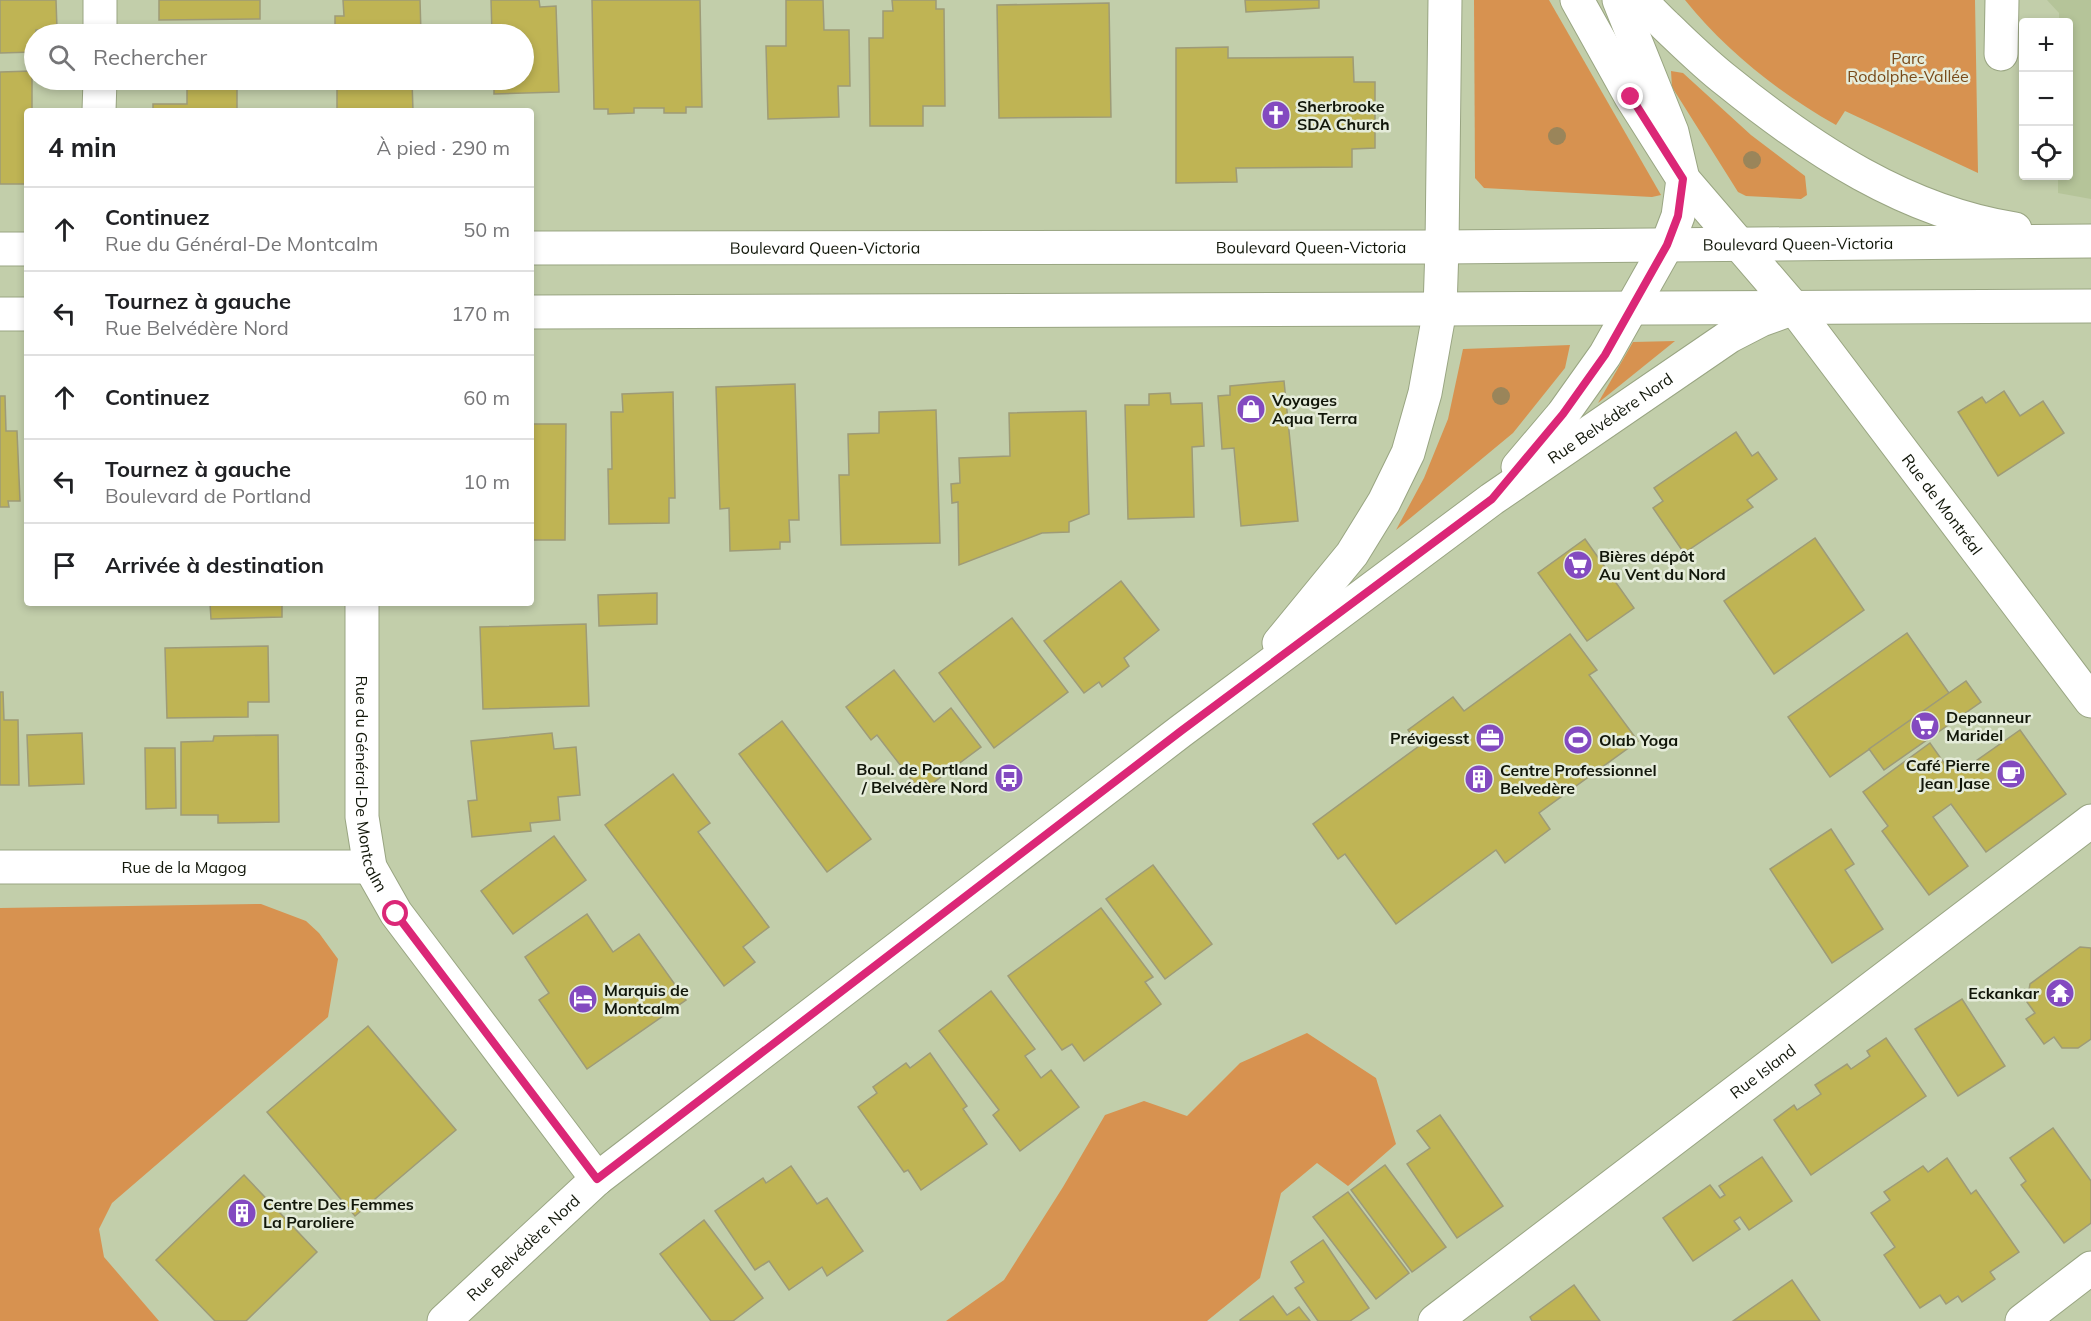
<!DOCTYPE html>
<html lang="fr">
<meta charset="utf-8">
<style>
body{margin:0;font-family:Mulish,sans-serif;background:#f6f6f6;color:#202124}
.controls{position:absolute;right:18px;top:18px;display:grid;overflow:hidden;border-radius:6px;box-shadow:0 3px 9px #0003}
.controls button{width:54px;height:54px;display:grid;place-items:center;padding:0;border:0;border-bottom:2px solid #e0e0e0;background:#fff;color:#202124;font:30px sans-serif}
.stop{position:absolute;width:18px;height:18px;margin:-14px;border:4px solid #db2777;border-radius:50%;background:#fff}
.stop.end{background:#db2777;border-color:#fff;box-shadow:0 2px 6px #0008}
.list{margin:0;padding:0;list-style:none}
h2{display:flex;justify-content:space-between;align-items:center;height:78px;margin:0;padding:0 24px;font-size:26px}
h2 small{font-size:20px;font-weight:400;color:#757577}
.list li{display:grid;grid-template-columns:39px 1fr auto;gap:18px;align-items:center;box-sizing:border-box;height:84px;padding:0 24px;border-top:2px solid #e0e0e0}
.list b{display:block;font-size:22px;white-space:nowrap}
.list p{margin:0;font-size:20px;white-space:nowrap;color:#757577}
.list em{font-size:20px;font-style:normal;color:#757577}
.icon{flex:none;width:33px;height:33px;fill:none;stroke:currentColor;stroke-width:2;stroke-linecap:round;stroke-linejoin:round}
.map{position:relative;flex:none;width:2091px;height:1321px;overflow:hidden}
.search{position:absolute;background:#fff;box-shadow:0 3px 9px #0003;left:24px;top:24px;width:510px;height:66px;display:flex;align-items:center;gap:15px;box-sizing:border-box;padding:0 21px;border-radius:33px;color:#757577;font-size:22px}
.panel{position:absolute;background:#fff;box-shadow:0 3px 9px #0003;left:24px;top:108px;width:510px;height:498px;border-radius:6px}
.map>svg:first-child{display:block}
</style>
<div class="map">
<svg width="2091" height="1321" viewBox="0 0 2091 1321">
<rect width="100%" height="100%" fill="#c2ceaa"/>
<path fill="#b5c499" d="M 2047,0 L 2091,0 L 2091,199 L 2058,193 L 2058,176 L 2068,176 L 2068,22 L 2059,22 L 2059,13 Z"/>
<g fill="#d79250">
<path d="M 1474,0 L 1549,0 L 1661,195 L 1652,197 L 1484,188 L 1475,178 Z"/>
<path d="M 1685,0 L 1975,0 L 1978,173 L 1845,111 L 1836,125 C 1779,93 1725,50 1685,0 Z"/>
<path d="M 1671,71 L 1683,73 L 1751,135 L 1805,176 L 1807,195 L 1801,199 L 1746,196 L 1738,192 L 1672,87 Z"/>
<path d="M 1675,341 L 1598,403 L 1633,342 Z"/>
<path d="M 1570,345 L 1565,368 L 1513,433 L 1396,530 L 1424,478 L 1448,419 L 1463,349 Z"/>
<path d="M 261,904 L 306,921 L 319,933 L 338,959 L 328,1017 L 112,1203 L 99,1229 L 104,1257 L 159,1321 L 0,1321 L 0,908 Z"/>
<path d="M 1307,1033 L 1376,1078 L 1396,1144 L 1348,1186 L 1317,1163 L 1281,1193 L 1260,1278 L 1207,1321 L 946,1321 L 1004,1280 L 1063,1187 L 1105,1115 L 1144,1101 L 1187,1116 L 1240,1063 Z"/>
</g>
<g fill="#bfb454" stroke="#9e9b77" stroke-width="1.5">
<path d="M 0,0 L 56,0 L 57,29 L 36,30 L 34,52 L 0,53 Z"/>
<path d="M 159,0 L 260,0 L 260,19 L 159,20 Z"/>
<path d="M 343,0 L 420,0 L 421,34 L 335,34 L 335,16 L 344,16 Z"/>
<path d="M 491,0 L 539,0 L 540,7 L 556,6 L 559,92 L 494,94 L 494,80 L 524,80 L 524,34 L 492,34 Z"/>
<path d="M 592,0 L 700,0 L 702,107 L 686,107 L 686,113 L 664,113 L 664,108 L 634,108 L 634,113 L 608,114 L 608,109 L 594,109 Z"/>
<path d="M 786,0 L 823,0 L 824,30 L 849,30 L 850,86 L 838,86 L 839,117 L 768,119 L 766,46 L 786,46 Z"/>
<path d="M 892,0 L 936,0 L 936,9 L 944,9 L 945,106 L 923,106 L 923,126 L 870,126 L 869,38 L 883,38 L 883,11 L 893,11 Z"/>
<path d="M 1245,0 L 1319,0 L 1319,8 L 1246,12 Z"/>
<path d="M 1109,3 L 1111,117 L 999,118 L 997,5 Z"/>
<path d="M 1228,47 L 1228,58 L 1353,57 L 1354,82 L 1375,82 L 1375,148 L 1352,149 L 1352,167 L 1236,168 L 1237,182 L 1176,183 L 1176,48 Z"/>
<path d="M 32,71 L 32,111 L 27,111 L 27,184 L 0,184 L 0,72 Z"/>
<path d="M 187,80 L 237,80 L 237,111 L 153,111 L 153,104 L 187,104 Z"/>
<path d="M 337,80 L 418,80 L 412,80 L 413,111 L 337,111 Z"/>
<path d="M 1284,381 L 1298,521 L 1241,526 L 1234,448 L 1222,449 L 1218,396 L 1230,395 L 1230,386 Z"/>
<path d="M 795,384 L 799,520 L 789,520 L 790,542 L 780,542 L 780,549 L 730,551 L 729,508 L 720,509 L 716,387 Z"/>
<path d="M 2004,391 L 2020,416 L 2043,401 L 2064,433 L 1998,476 L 1958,412 L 1982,397 L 1986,403 Z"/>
<path d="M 673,392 L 675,498 L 669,498 L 669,523 L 609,524 L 608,469 L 612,469 L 611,412 L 623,412 L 622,394 Z"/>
<path d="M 1170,393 L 1171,404 L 1202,403 L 1204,446 L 1192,447 L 1194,517 L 1128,519 L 1125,405 L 1149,405 L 1149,394 Z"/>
<path d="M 0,396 L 5,396 L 6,431 L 17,431 L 20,501 L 8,501 L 9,507 L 0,507 Z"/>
<path d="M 936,410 L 940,543 L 841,545 L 839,475 L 849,475 L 848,434 L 879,433 L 879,412 Z"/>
<path d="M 1086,411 L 1089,514 L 1069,522 L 1069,532 L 1042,533 L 959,565 L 958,502 L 952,503 L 951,484 L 960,483 L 959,458 L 1010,456 L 1009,413 Z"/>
<path d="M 531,424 L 566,424 L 565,540 L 531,540 Z"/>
<path d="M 1736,432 L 1752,456 L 1758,452 L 1777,479 L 1747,500 L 1753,507 L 1684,553 L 1653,508 L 1663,501 L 1654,488 Z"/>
<path d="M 1815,538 L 1864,610 L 1774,674 L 1724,601 Z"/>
<path d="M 1585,539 L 1634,608 L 1587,641 L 1538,573 Z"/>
<path d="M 1121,581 L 1159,630 L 1124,658 L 1129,666 L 1102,687 L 1099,682 L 1084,693 L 1044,641 Z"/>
<path d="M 657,593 L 657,624 L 599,626 L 598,595 Z"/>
<path d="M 210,603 L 282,603 L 282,617 L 211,619 Z"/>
<path d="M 1012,618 L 1068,692 L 994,748 L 939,673 Z"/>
<path d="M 586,624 L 589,706 L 483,709 L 480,627 Z"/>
<path d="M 1907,633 L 1949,693 L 1830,777 L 1788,717 Z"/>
<path d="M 1570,634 L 1597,670 L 1589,675 L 1638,741 L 1539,813 L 1550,829 L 1505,863 L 1496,850 L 1396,924 L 1345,854 L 1338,859 L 1313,824 L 1419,746 L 1408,730 L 1431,713 L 1453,697 L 1464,711 Z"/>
<path d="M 268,646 L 269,702 L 248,702 L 248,717 L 167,718 L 165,648 Z"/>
<path d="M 894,670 L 934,722 L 951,708 L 981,747 L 921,792 L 877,735 L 871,740 L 846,707 Z"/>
<path d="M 1966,681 L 1981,702 L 1884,770 L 1869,749 Z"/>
<path d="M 0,692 L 3,692 L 4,720 L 18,720 L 19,785 L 0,785 Z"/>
<path d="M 782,721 L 871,839 L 827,872 L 739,754 Z"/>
<path d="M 2020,730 L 2066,794 L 1986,852 L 1951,804 L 1933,817 L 1968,866 L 1929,895 L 1882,831 L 1888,826 L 1863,792 L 1930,743 L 1949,770 L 1958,763 L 1963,770 Z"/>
<path d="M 82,733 L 84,784 L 29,786 L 27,735 Z"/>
<path d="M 552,733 L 554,749 L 576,747 L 580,795 L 558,797 L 560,820 L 530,823 L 531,831 L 472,837 L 468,801 L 477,800 L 471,741 Z"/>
<path d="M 278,735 L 279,822 L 218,823 L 218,815 L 181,815 L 181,742 L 213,741 L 214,736 Z"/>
<path d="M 145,748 L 175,748 L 176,808 L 146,809 Z"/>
<path d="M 673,774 L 710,823 L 698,832 L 769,927 L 743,947 L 755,962 L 724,986 L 605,825 Z"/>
<path d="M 1831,829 L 1854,864 L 1845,870 L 1883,929 L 1832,963 L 1770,869 Z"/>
<path d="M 554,836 L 586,880 L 513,934 L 481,891 Z"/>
<path d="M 1153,865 L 1212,944 L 1165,979 L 1106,899 Z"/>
<path d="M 1101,908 L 1153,977 L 1145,982 L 1161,1004 L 1084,1061 L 1072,1044 L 1062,1050 L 1008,976 Z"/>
<path d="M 587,914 L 613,952 L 639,934 L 686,1000 L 587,1069 L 539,1000 L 549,993 L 525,957 Z"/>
<path d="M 2080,947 L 2091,948 L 2091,1039 L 2078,1048 L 2062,1048 L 2054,1037 L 2044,1044 L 2026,1019 L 2035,1013 L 2027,1002 L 2030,984 Z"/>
<path d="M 991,991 L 1035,1049 L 1025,1056 L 1041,1078 L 1051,1070 L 1079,1107 L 1020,1151 L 993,1115 L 999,1110 L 939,1031 Z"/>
<path d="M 1962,999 L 2005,1066 L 1958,1096 L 1915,1029 Z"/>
<path d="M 368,1026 L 456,1130 L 355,1216 L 267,1112 Z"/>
<path d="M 1886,1038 L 1926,1096 L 1811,1175 L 1774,1120 L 1794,1105 L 1797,1110 L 1821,1094 L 1815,1085 L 1847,1064 L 1851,1069 L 1870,1056 L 1867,1051 Z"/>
<path d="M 930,1053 L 967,1106 L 963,1109 L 987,1144 L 921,1190 L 908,1170 L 904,1172 L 858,1107 L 877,1093 L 873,1087 L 906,1063 L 910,1068 Z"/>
<path d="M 1440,1115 L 1503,1206 L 1457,1238 L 1407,1164 L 1430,1148 L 1417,1131 Z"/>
<path d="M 2053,1128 L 2091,1181 L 2091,1223 L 2064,1243 L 2021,1185 L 2026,1181 L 2010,1158 Z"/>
<path d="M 1762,1157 L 1792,1201 L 1749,1230 L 1740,1217 L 1734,1221 L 1740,1229 L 1693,1261 L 1663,1218 L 1710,1185 L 1720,1198 L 1725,1195 L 1719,1186 Z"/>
<path d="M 1947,1158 L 1971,1194 L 1976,1190 L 2019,1252 L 1990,1272 L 1995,1279 L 1962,1302 L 1958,1296 L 1946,1304 L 1940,1295 L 1920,1308 L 1884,1255 L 1895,1247 L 1871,1213 L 1890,1200 L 1884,1192 L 1923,1166 L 1928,1172 Z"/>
<path d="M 1385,1165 L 1446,1247 L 1412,1272 L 1351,1190 Z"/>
<path d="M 791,1166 L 817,1204 L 827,1198 L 863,1251 L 827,1276 L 822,1267 L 789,1290 L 769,1261 L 755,1270 L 715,1211 L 763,1178 L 766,1183 Z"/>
<path d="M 244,1175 L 317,1252 L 246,1321 L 215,1321 L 156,1260 Z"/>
<path d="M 1348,1192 L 1409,1273 L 1376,1299 L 1313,1217 Z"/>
<path d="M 704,1220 L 763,1298 L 733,1321 L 711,1321 L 660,1254 Z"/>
<path d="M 1323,1240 L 1369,1308 L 1350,1321 L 1318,1321 L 1295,1288 L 1304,1282 L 1291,1262 Z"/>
<path d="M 1792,1280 L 1820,1321 L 1733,1321 Z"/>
<path d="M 1574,1285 L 1600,1321 L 1532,1321 L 1530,1317 Z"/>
<path d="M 1273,1296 L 1287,1315 L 1299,1307 L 1310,1321 L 1241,1321 L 1240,1320 Z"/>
</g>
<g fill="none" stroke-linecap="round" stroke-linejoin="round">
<g stroke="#99a582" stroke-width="35">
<g id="minor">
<path d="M 100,34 L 100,0"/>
<path d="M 2001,54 L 2002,0"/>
<path d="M 99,111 L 100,80"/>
<path id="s1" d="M 362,603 L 362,817 L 370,867 L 396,913 L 597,1179"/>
<path id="s2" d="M 0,867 L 370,867"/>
<path id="s3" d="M 1435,1321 L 2091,821"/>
<path d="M 2022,1321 L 2091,1268"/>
</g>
</g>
<g stroke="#99a582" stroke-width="35">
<g id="tertiary">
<path id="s4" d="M 531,248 L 1442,247"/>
<path d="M 0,249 L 27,249"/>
<path id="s5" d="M 1794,308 L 2091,701"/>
<path d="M 531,312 L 1440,309"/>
<path d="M 0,314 L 27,314"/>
</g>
</g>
<g stroke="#99a582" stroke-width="35">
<g id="secondary">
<path d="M 1577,0 L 1631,97 L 1683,179 L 1794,308"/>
<path d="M 1641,0 C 1648,9 1658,18 1666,26 C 1686,45 1705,64 1727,81 C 1811,149 1906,212 2015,229"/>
<path id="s6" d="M 1442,247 L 2091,241"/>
<path d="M 1440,309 L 2091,306"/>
<path d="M 1518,467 L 1563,414 L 1605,355 L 1667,245 L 1678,216 L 1683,179 L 1672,132 L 1619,0"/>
<path d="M 1279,643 L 1352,554 L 1384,502 L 1408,453 L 1425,393 L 1440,309 L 1442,247 L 1445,0"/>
<path id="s7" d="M 444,1321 L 597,1179 L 1181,731 L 1492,499 L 1730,336 L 1761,320 L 1794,308"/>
</g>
</g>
<use href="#minor" stroke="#fff" stroke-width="33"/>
<use href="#tertiary" stroke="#fff" stroke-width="33"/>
<use href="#secondary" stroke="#fff" stroke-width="33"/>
</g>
<g fill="#9a855a">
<circle cx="1557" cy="136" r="9"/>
<circle cx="1752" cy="160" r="9"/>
<circle cx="1501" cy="396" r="9"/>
</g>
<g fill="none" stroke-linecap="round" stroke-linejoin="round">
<path stroke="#db2777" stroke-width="8" d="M 396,914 L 597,1179 L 1181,731 L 1492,499 L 1563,414 L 1605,355 L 1667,245 L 1678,216 L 1683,179 L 1631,97"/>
</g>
<defs>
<g id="church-disc" transform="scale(1.5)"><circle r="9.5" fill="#834ac0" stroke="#e5ecda"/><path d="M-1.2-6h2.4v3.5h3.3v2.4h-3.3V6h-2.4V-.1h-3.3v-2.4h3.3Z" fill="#fff"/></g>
<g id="shop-disc" transform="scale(1.5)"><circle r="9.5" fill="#834ac0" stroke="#e5ecda"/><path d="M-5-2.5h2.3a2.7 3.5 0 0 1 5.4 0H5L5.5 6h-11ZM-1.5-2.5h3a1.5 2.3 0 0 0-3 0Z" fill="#fff"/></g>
<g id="supermarket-disc" transform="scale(1.5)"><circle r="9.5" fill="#834ac0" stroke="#e5ecda"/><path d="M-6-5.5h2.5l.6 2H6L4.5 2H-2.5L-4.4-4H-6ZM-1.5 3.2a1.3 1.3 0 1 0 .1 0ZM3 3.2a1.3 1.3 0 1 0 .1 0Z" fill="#fff"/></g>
<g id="office-disc" transform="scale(1.5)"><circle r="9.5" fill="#834ac0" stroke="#e5ecda"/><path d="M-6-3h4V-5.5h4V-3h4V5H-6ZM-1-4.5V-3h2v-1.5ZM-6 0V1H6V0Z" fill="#fff"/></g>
<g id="stadium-disc" transform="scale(1.5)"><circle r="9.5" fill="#834ac0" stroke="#e5ecda"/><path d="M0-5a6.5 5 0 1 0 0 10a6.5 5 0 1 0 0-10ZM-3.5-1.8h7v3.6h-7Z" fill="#fff"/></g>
<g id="cafe-disc" transform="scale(1.5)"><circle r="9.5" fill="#834ac0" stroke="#e5ecda"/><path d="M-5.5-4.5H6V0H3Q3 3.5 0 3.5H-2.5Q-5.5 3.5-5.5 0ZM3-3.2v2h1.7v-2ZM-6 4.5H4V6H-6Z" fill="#fff"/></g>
<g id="bus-disc" transform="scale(1.5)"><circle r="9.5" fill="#834ac0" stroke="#e5ecda"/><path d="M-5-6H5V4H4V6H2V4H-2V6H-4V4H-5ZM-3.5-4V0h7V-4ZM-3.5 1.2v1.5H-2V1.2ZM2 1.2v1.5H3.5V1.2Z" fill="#fff"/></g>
<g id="building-disc" transform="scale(1.5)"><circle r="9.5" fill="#834ac0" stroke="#e5ecda"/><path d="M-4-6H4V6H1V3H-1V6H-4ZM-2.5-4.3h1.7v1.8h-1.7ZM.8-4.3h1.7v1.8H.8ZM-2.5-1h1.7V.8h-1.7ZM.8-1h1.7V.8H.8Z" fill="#fff"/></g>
<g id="temple-disc" transform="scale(1.5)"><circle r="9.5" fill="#834ac0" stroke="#e5ecda"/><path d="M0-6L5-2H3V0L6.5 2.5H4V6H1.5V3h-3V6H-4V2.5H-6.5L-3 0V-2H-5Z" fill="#fff"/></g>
<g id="hotel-disc" transform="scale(1.5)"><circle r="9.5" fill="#834ac0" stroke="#e5ecda"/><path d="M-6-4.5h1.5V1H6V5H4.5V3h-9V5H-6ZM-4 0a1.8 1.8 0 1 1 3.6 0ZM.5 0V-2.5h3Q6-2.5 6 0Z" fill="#fff"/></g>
</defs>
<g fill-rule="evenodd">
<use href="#church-disc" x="1276" y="115"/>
<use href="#shop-disc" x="1251" y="409"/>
<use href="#supermarket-disc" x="1578" y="565"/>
<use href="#supermarket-disc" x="1925" y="726"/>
<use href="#office-disc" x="1490" y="738"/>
<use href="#stadium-disc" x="1578" y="740"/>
<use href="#cafe-disc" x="2011" y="774"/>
<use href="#bus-disc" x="1009" y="778"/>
<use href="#building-disc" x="1479" y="779"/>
<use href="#temple-disc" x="2060" y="993"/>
<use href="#hotel-disc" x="583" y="999"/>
<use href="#building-disc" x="242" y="1213"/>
</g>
<g text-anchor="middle" stroke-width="5" stroke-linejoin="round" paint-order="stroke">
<g font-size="16" fill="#794a19" stroke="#e5ecda">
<text x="1908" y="64">Parc<tspan x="1908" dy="18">Rodolphe-Vallée</tspan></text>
</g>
<g font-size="16" font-weight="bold" fill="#12170a" stroke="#e5ecda" text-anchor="start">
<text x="1297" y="112">Sherbrooke<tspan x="1297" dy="18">SDA Church</tspan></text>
<text x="1272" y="406">Voyages<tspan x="1272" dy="18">Aqua Terra</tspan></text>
<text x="1599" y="562">Bières dépôt<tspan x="1599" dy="18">Au Vent du Nord</tspan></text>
<text x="1946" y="723">Depanneur<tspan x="1946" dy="18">Maridel</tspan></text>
<text x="1469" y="744" text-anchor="end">Prévigesst</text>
<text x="1599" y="746">Olab Yoga</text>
<text x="1990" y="771" text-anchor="end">Café Pierre<tspan x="1990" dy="18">Jean Jase</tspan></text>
<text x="988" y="775" text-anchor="end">Boul. de Portland<tspan x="988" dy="18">/ Belvédère Nord</tspan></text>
<text x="1500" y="776">Centre Professionnel<tspan x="1500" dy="18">Belvedère</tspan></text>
<text x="604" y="996">Marquis de<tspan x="604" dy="18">Montcalm</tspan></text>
<text x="2039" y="999" text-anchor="end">Eckankar</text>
<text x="263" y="1210">Centre Des Femmes<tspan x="263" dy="18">La Paroliere</tspan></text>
</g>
<g font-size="16" fill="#12170a" stroke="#e5ecda">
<text dy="6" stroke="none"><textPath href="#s6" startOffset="356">Boulevard Queen-Victoria</textPath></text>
<text dy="6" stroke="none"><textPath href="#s4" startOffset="780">Boulevard Queen-Victoria</textPath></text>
<text dy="6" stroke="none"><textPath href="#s4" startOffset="294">Boulevard Queen-Victoria</textPath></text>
<text dy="6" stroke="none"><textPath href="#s7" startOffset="1476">Rue Belvédère Nord</textPath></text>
<text dy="6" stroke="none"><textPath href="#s5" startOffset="246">Rue de Montréal</textPath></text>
<text dy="6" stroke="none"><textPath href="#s1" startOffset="182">Rue du Général-De Montcalm</textPath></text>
<text dy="6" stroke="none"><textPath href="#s2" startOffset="184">Rue de la Magog</textPath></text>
<text dy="6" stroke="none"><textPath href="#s3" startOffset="412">Rue Island</textPath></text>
<text dy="6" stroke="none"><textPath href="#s7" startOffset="108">Rue Belvédère Nord</textPath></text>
</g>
</g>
</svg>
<div class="controls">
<button>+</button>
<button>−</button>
<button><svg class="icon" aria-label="locate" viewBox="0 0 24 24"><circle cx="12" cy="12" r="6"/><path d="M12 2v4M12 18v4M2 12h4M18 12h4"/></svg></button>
</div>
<div class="stop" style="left:396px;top:914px"></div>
<div class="stop end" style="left:1631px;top:97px"></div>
<div class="search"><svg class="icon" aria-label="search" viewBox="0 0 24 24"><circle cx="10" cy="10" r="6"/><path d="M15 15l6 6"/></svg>Rechercher</div>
<section class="panel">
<h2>4 min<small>À pied · 290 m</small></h2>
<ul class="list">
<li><svg class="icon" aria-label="ahead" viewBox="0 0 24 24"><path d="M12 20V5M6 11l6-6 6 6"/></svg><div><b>Continuez</b><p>Rue du Général-De Montcalm</p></div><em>50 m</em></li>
<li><svg class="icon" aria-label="left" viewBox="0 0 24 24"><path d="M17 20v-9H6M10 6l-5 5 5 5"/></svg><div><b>Tournez à gauche</b><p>Rue Belvédère Nord</p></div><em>170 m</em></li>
<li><svg class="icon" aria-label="ahead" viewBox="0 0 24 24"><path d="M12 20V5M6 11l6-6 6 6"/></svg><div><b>Continuez</b></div><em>60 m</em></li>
<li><svg class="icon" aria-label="left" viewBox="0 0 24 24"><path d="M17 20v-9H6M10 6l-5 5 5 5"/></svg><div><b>Tournez à gauche</b><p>Boulevard de Portland</p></div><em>10 m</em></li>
<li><svg class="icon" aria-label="arrive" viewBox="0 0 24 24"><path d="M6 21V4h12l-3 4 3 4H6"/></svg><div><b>Arrivée à destination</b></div></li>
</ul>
</section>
</div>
